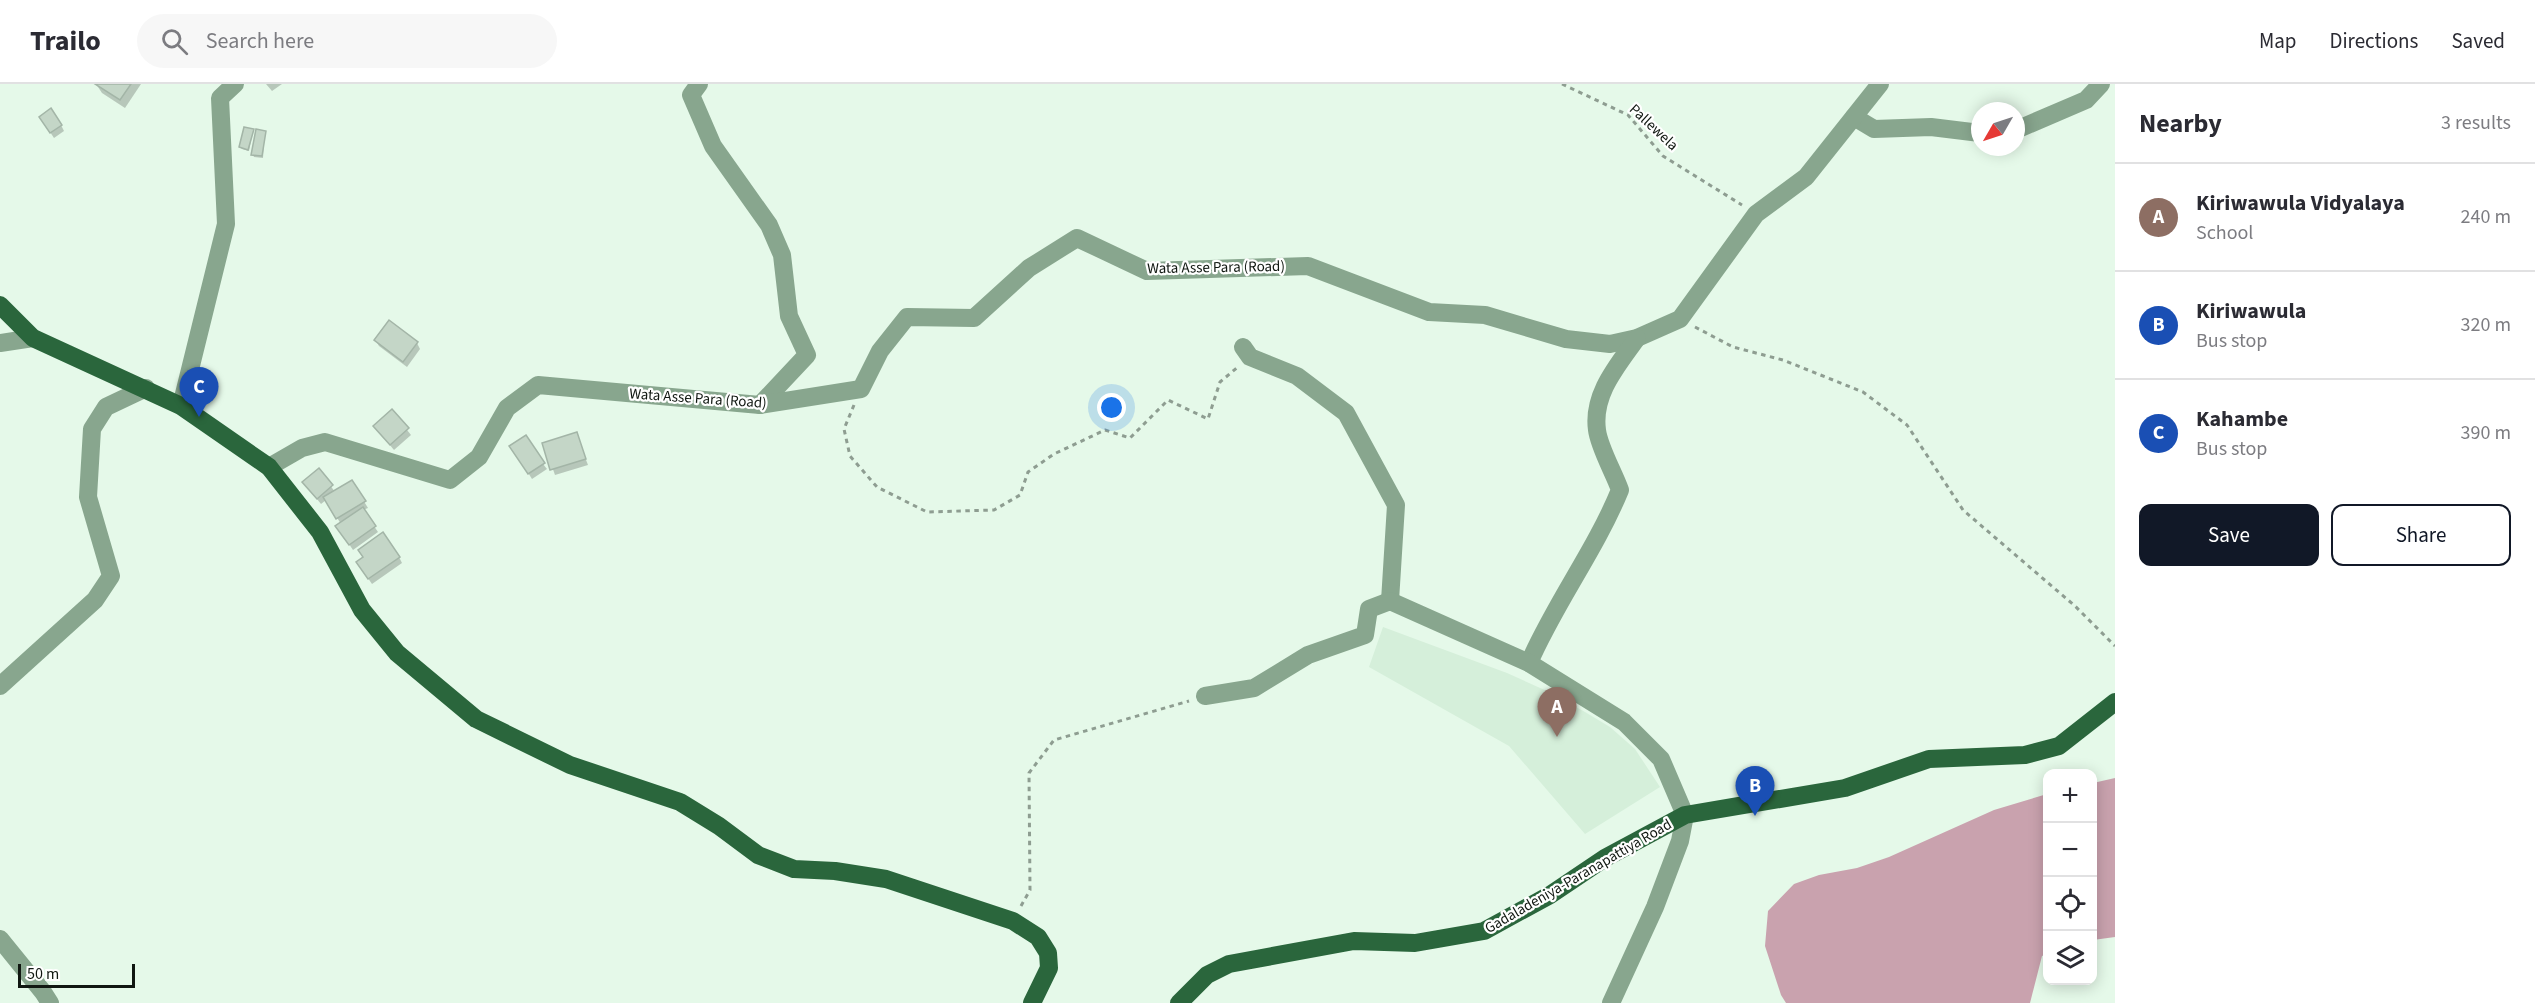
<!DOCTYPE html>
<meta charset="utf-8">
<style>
body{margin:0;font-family:"Source Sans 3",sans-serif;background:#f7f7f7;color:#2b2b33}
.controls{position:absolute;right:18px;bottom:18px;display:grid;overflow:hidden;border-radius:12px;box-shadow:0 3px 15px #0003}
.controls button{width:54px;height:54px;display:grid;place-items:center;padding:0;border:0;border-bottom:2px solid #e1e1e2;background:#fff;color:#2b2b33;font:30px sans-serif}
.compass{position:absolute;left:1971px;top:18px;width:54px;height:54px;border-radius:50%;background:#fff;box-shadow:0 3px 15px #0003;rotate:231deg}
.scale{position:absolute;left:18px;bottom:15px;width:117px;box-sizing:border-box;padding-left:6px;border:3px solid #101711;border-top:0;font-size:16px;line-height:21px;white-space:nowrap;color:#101711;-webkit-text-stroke:4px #fff;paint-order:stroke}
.you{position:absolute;left:1112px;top:324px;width:21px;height:21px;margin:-15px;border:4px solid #fff;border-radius:50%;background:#1a73e8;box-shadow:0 0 0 9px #1a73e833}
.badge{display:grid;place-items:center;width:39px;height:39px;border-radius:50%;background:#111827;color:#fff;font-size:20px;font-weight:700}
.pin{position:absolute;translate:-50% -50px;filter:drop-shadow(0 2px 3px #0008)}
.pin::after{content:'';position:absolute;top:32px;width:21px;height:18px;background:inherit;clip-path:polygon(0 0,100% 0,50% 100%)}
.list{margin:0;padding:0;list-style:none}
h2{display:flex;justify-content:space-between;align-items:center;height:78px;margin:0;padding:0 24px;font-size:26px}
h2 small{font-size:20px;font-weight:400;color:#7c7c81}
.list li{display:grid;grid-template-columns:39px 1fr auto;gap:18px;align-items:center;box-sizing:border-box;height:108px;padding:0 24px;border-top:2px solid #e1e1e2}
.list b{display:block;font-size:22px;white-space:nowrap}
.list p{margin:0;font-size:20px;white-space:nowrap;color:#7c7c81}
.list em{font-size:20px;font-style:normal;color:#7c7c81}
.actions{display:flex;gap:12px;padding:18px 24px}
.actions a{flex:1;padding:14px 0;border:2px solid #111827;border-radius:12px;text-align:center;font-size:21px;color:#111827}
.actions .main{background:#111827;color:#fff}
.icon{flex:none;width:33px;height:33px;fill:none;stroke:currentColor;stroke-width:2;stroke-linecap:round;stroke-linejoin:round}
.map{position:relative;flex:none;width:2115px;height:919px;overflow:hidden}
header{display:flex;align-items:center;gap:36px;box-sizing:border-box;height:84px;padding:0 30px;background:#fff;border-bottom:2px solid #e1e1e2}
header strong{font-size:28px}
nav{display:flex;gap:33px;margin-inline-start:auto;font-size:21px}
.search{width:420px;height:54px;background:#f7f7f7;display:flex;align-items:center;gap:15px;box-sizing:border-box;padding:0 21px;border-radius:33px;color:#7c7c81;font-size:22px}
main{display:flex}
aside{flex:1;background:#fff}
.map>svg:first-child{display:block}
</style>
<header>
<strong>Trailo</strong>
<div class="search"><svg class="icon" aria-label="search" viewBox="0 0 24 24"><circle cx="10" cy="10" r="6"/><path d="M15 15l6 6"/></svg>Search here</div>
<nav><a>Map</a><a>Directions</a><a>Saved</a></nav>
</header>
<main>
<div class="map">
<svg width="2115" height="919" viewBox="0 0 2115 919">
<rect width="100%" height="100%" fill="#e5f9e9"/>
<path fill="#d5efda" d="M 1383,543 L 1507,589 L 1549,608 L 1585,628 L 1610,643 L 1635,665 L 1660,703 L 1585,750 L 1509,662 L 1369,583 Z"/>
<g fill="#c9a2ae">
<path d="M 2115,694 L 2115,853 L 2093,856 L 2093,699 Z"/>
<path d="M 2047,710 L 2047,870 L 2042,872 L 2030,919 L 1786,919 L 1781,911 L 1765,862 L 1768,827 L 1794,800 L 1819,791 L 1857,784 L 1889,773 L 1994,726 Z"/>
</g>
<g fill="#0003">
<path d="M 96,0 L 141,0 L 125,24 L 102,9 Z"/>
<path d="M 266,0 L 282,0 L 272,7 Z"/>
<path d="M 44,39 L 61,41 L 64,47 L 54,54 Z"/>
<path d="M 253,47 L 249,67 L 242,65 L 240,63 Z"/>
<path d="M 265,48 L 263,74 L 254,73 L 253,71 Z"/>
<path d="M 376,257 L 417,259 L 420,265 L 407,283 L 379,262 Z"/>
<path d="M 392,327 L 411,351 L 394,366 L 379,348 Z"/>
<path d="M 576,350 L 588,381 L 555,391 L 544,360 Z"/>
<path d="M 515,368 L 543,380 L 547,385 L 532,395 Z"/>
<path d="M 319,386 L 335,408 L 352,398 L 368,424 L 363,426 L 378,448 L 353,466 L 341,448 L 341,440 L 326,416 L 321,420 L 308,404 Z"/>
<path d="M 399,473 L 402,479 L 372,500 L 361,484 Z"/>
</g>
<g fill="#c4d6c7" stroke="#a3b5a7" stroke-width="1.5">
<path d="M 95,0 L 131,0 L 120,16 Z"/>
<path d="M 51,24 L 62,41 L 50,49 L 39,33 Z"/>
<path d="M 244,43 L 254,45 L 248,66 L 239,63 Z"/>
<path d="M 256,45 L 266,47 L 262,72 L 251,71 Z"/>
<path d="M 389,236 L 418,258 L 403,278 L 374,256 Z"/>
<path d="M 392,325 L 409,344 L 390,361 L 373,342 Z"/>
<path d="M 577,348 L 586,375 L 550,386 L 542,359 Z"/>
<path d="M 526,351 L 545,379 L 528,390 L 509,362 Z"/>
<path d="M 319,384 L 333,401 L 317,415 L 302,398 Z"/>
<path d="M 352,396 L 366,417 L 336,435 L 323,413 Z"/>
<path d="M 363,423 L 376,442 L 349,461 L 335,442 Z"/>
<path d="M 383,448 L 400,473 L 368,495 L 356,478 L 363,473 L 358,466 Z"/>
</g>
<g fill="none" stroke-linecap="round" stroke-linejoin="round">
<g stroke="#8e9d91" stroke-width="3" stroke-dasharray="4.5 4.5" stroke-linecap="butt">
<path d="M 1562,0 L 1628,31 L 1663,72 L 1742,121"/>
<path d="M 1695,243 L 1733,263 L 1783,276 L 1863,308 L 1907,341 L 1963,426 L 2075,522 L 2115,562"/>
<path d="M 854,321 L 844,345 L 850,372 L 877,403 L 927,428 L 994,426 L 1020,411 L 1028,388 L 1054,370 L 1105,346 L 1130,354 L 1168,316 L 1208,335 L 1220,298 L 1239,282"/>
<path d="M 1021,822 L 1030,806 L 1029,689 L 1054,656 L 1189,617"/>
</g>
<g stroke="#88a68e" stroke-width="18">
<path d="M 699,0 L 691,11 L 713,62 L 769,141 L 782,171 L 789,232 L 807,271 L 760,321"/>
<path d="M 1854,33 L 1874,45 L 1931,43 L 1980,49"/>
<path d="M 2016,46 L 2086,16 L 2101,0"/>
<path d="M 0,259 L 33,254"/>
<path d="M 1243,263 L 1250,273 L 1297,292 L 1346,329 L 1396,421 L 1390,517"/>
<path d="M 181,322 L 226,140 L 220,14 L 235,0"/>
<path d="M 269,383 L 302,364 L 325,358 L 450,396 L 479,373 L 507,324 L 538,301 L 760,321 L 861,305 L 880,267 L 907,233 L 974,234 L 1029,184 L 1077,154 L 1147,187 L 1308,182 L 1429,228 L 1485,231 L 1566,255 L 1610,260 L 1637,254 L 1680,235 L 1756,130 L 1806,93 L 1880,0"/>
<path d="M 1529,579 C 1555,519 1595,467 1620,406 C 1614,389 1599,363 1597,346 C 1592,310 1618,281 1637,254"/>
<path d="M 0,602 L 95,516 L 111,492 L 88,413 L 92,345 L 106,323 L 146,304"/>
<path d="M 1205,612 L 1254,604 L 1308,571 L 1365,551 L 1369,525 L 1390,517 L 1529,579 L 1624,638 L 1661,675 L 1685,731 L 1680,757 L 1655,823 L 1611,919"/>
<path d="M 0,855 L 43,908 L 50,919"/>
</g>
<g stroke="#2a663c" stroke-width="18">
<path d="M 0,221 L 33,254 L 181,322 L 269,383 L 320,448 L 362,526 L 397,569 L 476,635 L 570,681 L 680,718 L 719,742 L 758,771 L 794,785 L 835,787 L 886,795 L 1013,837 L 1038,853 L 1048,869 L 1049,884 L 1032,919"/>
<path d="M 1179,919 L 1207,891 L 1229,880 L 1354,857 L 1415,859 L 1484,847 L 1550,811 L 1605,774 L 1685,731 L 1845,704 L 1929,675 L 2025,671 L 2059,662 L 2115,618"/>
</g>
</g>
<g text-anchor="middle" stroke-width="4.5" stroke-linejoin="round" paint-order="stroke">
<g font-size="15" fill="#101711" stroke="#fff">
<text transform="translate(1654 43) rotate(43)" y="5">Pallewela</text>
<text transform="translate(1216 183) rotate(-1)" y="5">Wata Asse Para (Road)</text>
<text transform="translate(698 314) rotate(4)" y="5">Wata Asse Para (Road)</text>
<text transform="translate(1578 792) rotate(-30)" y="5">Gadaladeniya-Paranapattiya Road</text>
</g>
</g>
</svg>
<div class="controls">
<button>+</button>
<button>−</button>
<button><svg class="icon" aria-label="locate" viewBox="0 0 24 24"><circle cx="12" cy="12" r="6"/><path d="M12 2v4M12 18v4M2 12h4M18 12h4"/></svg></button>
<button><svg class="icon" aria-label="layers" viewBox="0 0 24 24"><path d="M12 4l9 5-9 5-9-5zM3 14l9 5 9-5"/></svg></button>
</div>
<svg class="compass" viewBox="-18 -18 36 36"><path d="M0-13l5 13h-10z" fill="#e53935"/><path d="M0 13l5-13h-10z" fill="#7c7c81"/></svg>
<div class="scale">50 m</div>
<div class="you"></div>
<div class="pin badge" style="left:1557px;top:653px;background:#8d6e63">A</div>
<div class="pin badge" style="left:1755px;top:732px;background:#1a4fb4">B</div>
<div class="pin badge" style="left:199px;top:333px;background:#1a4fb4">C</div>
</div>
<aside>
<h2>Nearby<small>3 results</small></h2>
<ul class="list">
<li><span class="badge" style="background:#8d6e63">A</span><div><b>Kiriwawula Vidyalaya</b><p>School</p></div><em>240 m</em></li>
<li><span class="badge" style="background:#1a4fb4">B</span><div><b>Kiriwawula</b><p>Bus stop</p></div><em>320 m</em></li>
<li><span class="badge" style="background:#1a4fb4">C</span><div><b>Kahambe</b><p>Bus stop</p></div><em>390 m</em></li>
</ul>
<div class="actions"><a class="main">Save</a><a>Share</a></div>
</aside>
</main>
